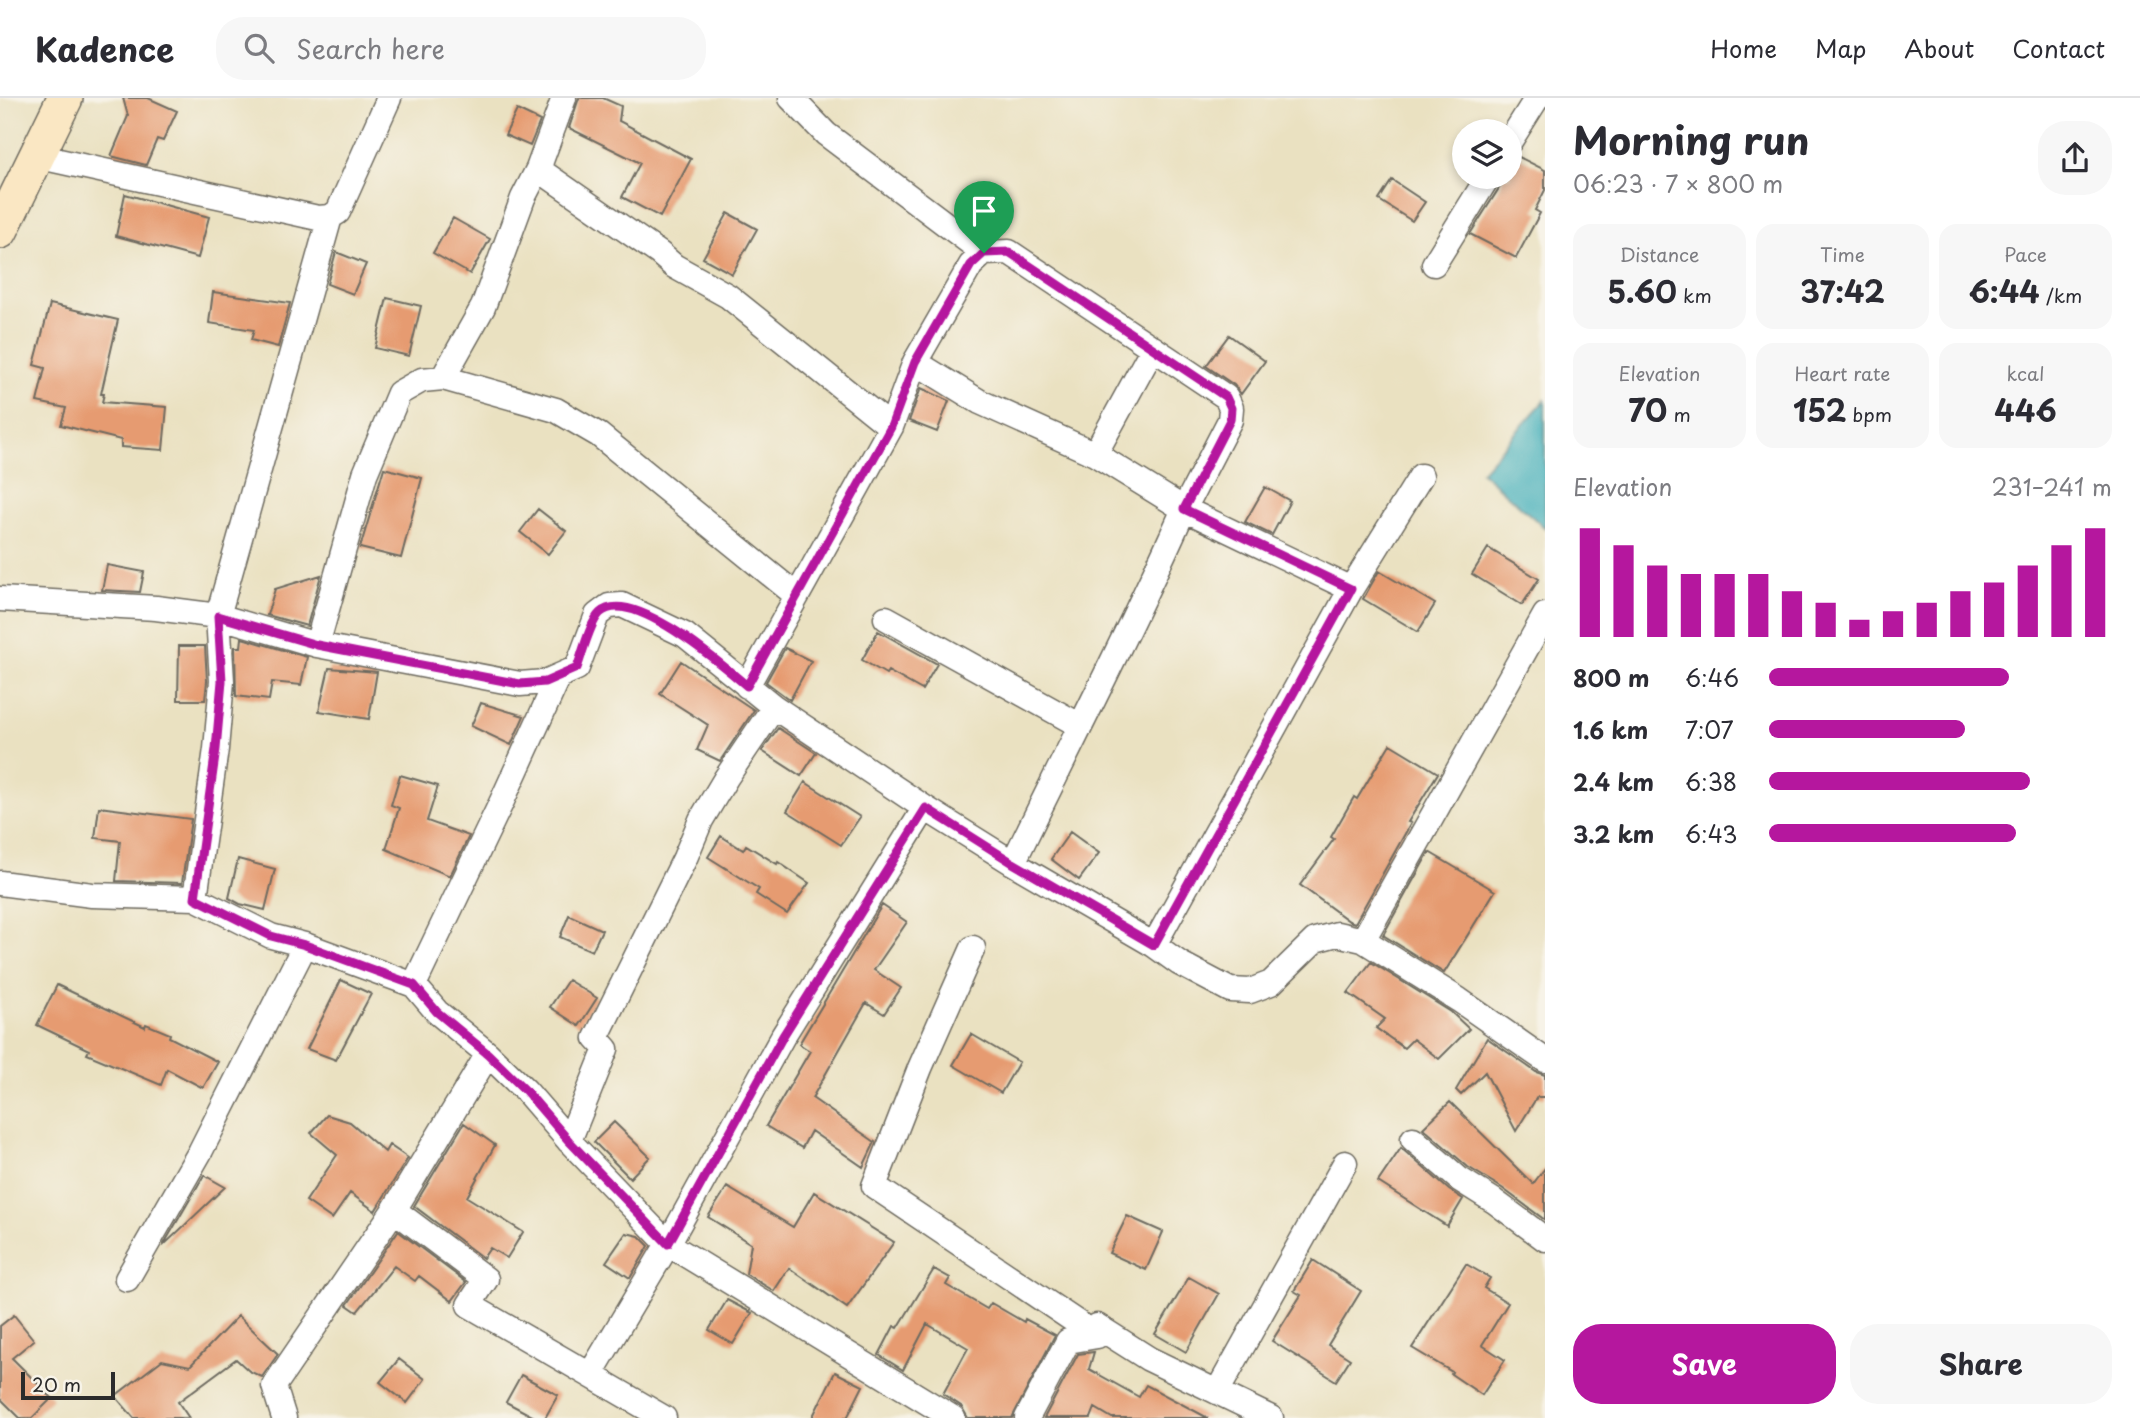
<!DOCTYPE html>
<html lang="en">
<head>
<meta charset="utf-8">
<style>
	:root { --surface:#fff; --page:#f7f7f7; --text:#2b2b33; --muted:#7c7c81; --line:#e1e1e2; --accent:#b5179e }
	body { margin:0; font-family:"Playpen Sans",sans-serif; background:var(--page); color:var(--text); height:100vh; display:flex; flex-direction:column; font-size:26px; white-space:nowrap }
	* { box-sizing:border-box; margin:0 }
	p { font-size:23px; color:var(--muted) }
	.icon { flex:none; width:38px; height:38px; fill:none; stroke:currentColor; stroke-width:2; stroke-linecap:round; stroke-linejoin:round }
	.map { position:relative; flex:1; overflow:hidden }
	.drawer { display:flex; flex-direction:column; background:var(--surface); width:595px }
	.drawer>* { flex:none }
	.controls { position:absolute; left:1452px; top:21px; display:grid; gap:14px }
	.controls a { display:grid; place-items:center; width:70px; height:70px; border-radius:50%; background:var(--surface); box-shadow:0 4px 10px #0003; font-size:35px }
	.scale { position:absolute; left:21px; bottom:18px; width:94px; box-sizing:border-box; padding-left:7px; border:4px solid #2b2b2b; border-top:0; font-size:19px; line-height:24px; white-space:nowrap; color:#2b2b2b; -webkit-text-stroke:5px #f7f3e8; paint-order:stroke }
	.pin { position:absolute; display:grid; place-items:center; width:60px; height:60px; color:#fff; margin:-72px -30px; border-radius:50% 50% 50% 0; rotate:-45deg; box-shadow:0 0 7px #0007 }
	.pin .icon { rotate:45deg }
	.round { display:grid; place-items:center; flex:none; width:74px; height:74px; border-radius:28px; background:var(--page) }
	.overview { display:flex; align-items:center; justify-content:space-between; height:119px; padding:0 28px }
	h1 { font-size:38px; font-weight:700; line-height:52px }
	.stats { display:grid; grid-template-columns:repeat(3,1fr); gap:10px; height:119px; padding:7px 28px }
	.stats div { display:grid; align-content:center; border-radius:18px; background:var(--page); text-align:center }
	.stats b { font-size:30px; font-weight:700 }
	.stats small { font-size:19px; font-weight:400 }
	.stats p { font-size:19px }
	.chart { height:196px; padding:14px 28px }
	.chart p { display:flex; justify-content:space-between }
	.chart svg { width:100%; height:126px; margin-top:7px; stroke:var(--accent); stroke-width:6 }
	.cta { display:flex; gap:14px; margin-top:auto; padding:14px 28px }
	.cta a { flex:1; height:80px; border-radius:28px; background:var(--accent); color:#fff; font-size:28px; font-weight:700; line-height:80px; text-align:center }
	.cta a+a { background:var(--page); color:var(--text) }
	ul { padding:0 28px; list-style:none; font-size:23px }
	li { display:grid; grid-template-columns:112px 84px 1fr; align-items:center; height:52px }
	li i { height:18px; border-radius:9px; background:var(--accent) }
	header { display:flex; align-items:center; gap:42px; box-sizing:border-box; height:98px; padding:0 35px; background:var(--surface); border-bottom:2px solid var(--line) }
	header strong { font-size:33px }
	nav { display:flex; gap:38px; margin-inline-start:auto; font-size:24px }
	.search { width:490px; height:63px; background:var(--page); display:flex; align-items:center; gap:18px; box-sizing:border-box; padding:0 24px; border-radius:28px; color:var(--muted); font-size:26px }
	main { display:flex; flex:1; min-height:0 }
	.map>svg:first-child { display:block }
	.water { fill:#3dadb9; stroke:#346c72; stroke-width:2 }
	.building { fill:#e69b71 }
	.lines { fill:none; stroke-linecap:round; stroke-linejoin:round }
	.street-casing { stroke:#6e6b60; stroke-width:27 }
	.secondary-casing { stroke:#6e6b60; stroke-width:38 }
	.street { stroke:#fff; stroke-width:24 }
	.secondary { stroke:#fae7c3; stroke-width:35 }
	.route-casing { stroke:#fff; stroke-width:14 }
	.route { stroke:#b5179e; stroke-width:9 }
</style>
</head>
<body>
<header>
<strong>Kadence</strong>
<div class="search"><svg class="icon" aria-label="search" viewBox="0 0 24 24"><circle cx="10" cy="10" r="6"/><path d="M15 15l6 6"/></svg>Search here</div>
<nav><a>Home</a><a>Map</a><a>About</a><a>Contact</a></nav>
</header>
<main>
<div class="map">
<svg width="1545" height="1320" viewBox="0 0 1545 1320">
	<rect width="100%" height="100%" fill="#f7f3e8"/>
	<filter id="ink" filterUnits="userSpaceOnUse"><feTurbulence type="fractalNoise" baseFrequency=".0143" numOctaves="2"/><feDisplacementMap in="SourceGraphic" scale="14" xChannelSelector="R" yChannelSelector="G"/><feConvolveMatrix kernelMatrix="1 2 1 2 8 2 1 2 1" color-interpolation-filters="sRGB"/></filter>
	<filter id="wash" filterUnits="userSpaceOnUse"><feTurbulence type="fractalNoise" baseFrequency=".00686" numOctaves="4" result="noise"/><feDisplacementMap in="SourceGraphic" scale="28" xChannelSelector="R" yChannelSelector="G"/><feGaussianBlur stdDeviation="1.57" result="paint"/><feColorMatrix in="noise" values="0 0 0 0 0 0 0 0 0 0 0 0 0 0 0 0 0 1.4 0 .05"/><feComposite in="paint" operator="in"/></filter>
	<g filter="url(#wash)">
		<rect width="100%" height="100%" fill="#eae1c1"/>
		<!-- water -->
		<path class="water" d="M 1545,302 L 1545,430 L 1481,374 Z"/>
		<g id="blocks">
			<!-- building -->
			<path class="building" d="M 123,0 L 148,0 L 177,13 L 163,43 L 157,41 L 146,67 L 111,58 L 128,18 Z
				M 579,0 L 603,0 L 621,8 L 619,23 L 691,61 L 660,119 L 622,99 L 640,65 L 569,30 Z
				M 517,12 L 540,23 L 530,48 L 505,37 Z
				M 1515,57 L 1545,72 L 1545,92 L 1535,112 L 1540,115 L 1516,160 L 1470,136 L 1501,87 L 1503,79 L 1510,79 L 1510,58 Z
				M 1392,82 L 1425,104 L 1412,123 L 1379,102 Z
				M 125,96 L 209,119 L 198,160 L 116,138 Z
				M 728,115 L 757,131 L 732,176 L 703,160 Z
				M 453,120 L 490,141 L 470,176 L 433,155 Z
				M 336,154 L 366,166 L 353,196 L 327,186 Z
				M 213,194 L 290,205 L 278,249 L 251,242 L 254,232 L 209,225 Z
				M 387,200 L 421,208 L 409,258 L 375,250 Z
				M 50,206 L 118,222 L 101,296 L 104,296 L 102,304 L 167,309 L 163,352 L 121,349 L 121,342 L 61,327 L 66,310 L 37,304 L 45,270 L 34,267 Z
				M 1229,237 L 1265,263 L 1241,296 L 1234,287 L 1206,268 Z
				M 921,290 L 949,303 L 937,334 L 909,323 Z
				M 384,370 L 422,380 L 401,460 L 360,450 Z
				M 1265,389 L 1290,403 L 1272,437 L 1245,424 Z
				M 538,411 L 566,433 L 548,456 L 520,434 Z
				M 1488,450 L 1539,481 L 1522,507 L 1472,476 Z
				M 107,467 L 144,474 L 140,494 L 102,492 Z
				M 1379,473 L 1435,506 L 1418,534 L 1363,501 Z
				M 321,477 L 307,528 L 267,517 L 275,491 Z
				M 878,533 L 937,566 L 922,592 L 888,573 L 886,576 L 862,562 Z
				M 242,540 L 307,559 L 301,587 L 272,584 L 269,602 L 236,598 L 235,549 L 241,549 Z
				M 179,548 L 205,548 L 207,583 L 205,602 L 178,602 Z
				M 785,550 L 811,563 L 790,602 L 766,584 Z
				M 681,563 L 754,612 L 720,663 L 697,652 L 708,627 L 660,596 Z
				M 329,570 L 377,574 L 369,621 L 319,613 Z
				M 481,605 L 524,618 L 511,647 L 471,628 Z
				M 778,630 L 816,655 L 801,678 L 762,653 Z
				M 1390,646 L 1438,675 L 1408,724 L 1411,725 L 1355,825 L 1349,823 L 1300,787 L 1334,741 L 1331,739 L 1354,699 L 1357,701 Z
				M 400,677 L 438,688 L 427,723 L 469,738 L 450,778 L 386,751 L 399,710 L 391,707 Z
				M 805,684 L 860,719 L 841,747 L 787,713 Z
				M 99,709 L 191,721 L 182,785 L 116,783 L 120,743 L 95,740 Z
				M 1070,734 L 1099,755 L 1079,782 L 1051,761 Z
				M 721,738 L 743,752 L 746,747 L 777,766 L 778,764 L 809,785 L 787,816 L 756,796 L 759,791 L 708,759 Z
				M 1429,754 L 1495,793 L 1444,875 L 1383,837 Z
				M 238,761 L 275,771 L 265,812 L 240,806 L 229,800 Z
				M 882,807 L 907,824 L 874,872 L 901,890 L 884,916 L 866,905 L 812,1000 L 875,1044 L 863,1069 L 811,1033 L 802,1050 L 766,1028 L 810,953 L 799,946 Z
				M 569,817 L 602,832 L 592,853 L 560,839 Z
				M 1371,864 L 1451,914 L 1469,931 L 1439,961 L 1413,941 L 1404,950 L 1376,930 L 1385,921 L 1348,895 Z
				M 341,882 L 371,896 L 336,962 L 307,951 Z
				M 568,882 L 597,900 L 579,928 L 550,909 Z
				M 57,887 L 145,929 L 146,926 L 170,936 L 169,939 L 218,964 L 203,990 L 167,971 L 161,987 L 87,956 L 89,952 L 37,927 Z
				M 971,936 L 1019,964 L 1001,995 L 953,967 Z
				M 1487,940 L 1536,974 L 1545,977 L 1545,999 L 1537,999 L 1516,1033 L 1485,974 L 1461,997 L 1456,992 Z
				M 1450,1004 L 1533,1086 L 1545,1070 L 1545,1122 L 1502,1090 L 1468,1069 L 1423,1030 Z
				M 327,1017 L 350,1024 L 385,1054 L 389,1047 L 408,1060 L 375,1113 L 350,1095 L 332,1121 L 306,1103 L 337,1057 L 311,1035 Z
				M 614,1024 L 650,1059 L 630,1080 L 594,1044 Z
				M 464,1025 L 495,1047 L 467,1099 L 523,1134 L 507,1160 L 490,1150 L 483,1160 L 414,1108 Z
				M 1401,1050 L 1449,1092 L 1463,1101 L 1447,1128 L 1378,1084 Z
				M 204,1077 L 225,1089 L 164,1147 L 164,1146 Z
				M 727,1089 L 793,1129 L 814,1094 L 894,1144 L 847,1210 L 789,1170 L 774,1193 L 746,1176 L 751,1146 L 708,1119 Z
				M 1127,1118 L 1163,1134 L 1146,1172 L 1109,1155 Z
				M 398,1133 L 466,1184 L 452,1203 L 419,1178 L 415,1183 L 394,1168 L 357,1214 L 347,1207 Z
				M 626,1135 L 639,1138 L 649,1148 L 630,1180 L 606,1164 Z
				M 1313,1162 L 1361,1193 L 1328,1247 L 1350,1261 L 1336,1283 L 1272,1243 L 1301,1197 L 1294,1193 Z
				M 1466,1166 L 1490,1180 L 1484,1190 L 1508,1205 L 1482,1247 L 1505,1262 L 1482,1297 L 1451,1276 L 1452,1274 L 1412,1250 Z
				M 934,1171 L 950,1180 L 946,1187 L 987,1211 L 991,1205 L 1024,1224 L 1025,1221 L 1055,1237 L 1012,1320 L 968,1320 L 961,1308 L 943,1296 L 968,1250 L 927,1226 L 903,1272 L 879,1257 L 894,1228 L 898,1230 Z
				M 1189,1179 L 1219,1196 L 1186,1254 L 1155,1236 Z
				M 727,1202 L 752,1215 L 733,1246 L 709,1232 Z
				M 14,1217 L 34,1242 L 12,1260 L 52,1300 L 32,1320 L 20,1320 L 0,1300 L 0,1228 Z
				M 238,1218 L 278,1256 L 262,1279 L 249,1273 L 236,1261 L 178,1304 L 189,1320 L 134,1320 L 115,1298 L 162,1262 L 190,1268 Z
				M 1094,1254 L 1089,1271 L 1139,1299 L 1146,1287 L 1208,1320 L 1112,1320 L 1095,1310 L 1091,1320 L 1044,1320 L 1078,1256 Z
				M 399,1261 L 425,1281 L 407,1305 L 380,1284 Z
				M 835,1274 L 863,1288 L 847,1320 L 812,1320 Z
				M 521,1277 L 558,1297 L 545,1320 L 536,1320 L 506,1304 Z"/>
		</g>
	</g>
	<g filter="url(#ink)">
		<use href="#blocks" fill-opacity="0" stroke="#6e6b60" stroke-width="2"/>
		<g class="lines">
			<defs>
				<path id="street" d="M 791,0 L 826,36 L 984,155
					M 1510,43 L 1537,0
					M 36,58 L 318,120 L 330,119 L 338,114 L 389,0
					M 538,71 L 659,155 L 674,168 L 728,198 L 891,329
					M 1434,166 L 1488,79
					M 915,264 L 980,304 L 1095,356 L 1184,411 C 1131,531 1070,647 1013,765
					M 443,280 L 556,312 L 599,337 L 796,497
					M 1095,356 L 1153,250
					M 0,501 L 156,510 L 218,518 L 317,547 L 520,586 L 545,584 L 577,570 L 597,517 L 609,508 L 622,507 L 685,537 L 774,609 L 925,710 L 1013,765 L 1154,847 L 1179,865 L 1230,892 L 1250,893 L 1271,885 L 1315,842 L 1337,836 L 1363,842 L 1459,902 L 1545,962
					M 886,520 L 1079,627
					M 317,547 L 365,376 L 399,295 L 422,282 L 443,280 L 483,209 L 523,100 L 538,71 L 564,0
					M 747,588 L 891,329 L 915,264 L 971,167 L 984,155 L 1009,154 L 1226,299 L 1231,310 L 1230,322 L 1184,411 L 1351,491 L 1421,378
					M 0,785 L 92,797 L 195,800 L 271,838 L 305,847 L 414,887 L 437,914 L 488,956 L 526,993 L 569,1043 L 668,1146 L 953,1320
					M 195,800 L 216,651 L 222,583 L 218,518 L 330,119
					M 1363,842 L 1545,517
					M 1154,847 L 1351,491
					M 973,850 L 920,970 L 874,1088 L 1097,1238
					M 414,887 L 502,703 L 559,578
					M 1413,1041 L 1459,1081 L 1494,1103 L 1545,1141
					M 569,1043 L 606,951 L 596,940 L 685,760 L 701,722 L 726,680 L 774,609
					M 394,1112 L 486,1181 L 469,1207 L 590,1277
					M 127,1181 L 200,1054 L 305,847
					M 1217,1294 L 1345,1065
					M 284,1320 L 274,1288 L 394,1112 L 488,956
					M 664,1320 L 590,1277 L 668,1146 L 783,938 L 925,710
					M 1027,1320 L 1068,1243 L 1097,1238 L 1097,1228 L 1149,1261 L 1271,1320"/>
				<path id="secondary" d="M 0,133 L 65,0"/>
			</defs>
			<!-- street casing -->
			<use href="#street" class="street-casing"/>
			<!-- secondary casing -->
			<use href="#secondary" class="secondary-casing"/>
			<!-- street -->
			<use href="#street" class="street"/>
			<!-- secondary -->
			<use href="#secondary" class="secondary"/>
		</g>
	</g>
	<g class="lines" filter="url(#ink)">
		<defs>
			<path id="route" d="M 1009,154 L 1226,299 L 1231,310 L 1230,322 L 1184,411 L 1351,491 L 1154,847 L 1013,765 L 926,710 L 783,938 L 668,1146 L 569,1043 L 526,993 L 488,956 L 437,914 L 414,887 L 305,847 L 271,838 L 195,800 L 216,651 L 222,583 L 218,518 L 317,547 L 520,586 L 545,584 L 577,570 C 582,557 590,524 600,515 C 631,487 722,567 747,588 L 891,329 L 915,264 L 971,167 L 984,155 Z"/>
		</defs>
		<!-- route casing -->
		<use href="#route" class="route-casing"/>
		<!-- route -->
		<use href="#route" class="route"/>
	</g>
</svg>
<div class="controls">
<a><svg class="icon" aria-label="layers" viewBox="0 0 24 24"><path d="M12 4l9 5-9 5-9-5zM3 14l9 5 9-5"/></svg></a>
</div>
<div class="scale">20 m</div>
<div class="pin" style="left:984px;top:155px;background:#1e9e55"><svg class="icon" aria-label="arrive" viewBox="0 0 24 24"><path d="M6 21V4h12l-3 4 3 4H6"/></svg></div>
</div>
<section class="drawer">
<div class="overview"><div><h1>Morning run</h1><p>06:23 · 7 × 800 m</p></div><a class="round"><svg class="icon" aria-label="share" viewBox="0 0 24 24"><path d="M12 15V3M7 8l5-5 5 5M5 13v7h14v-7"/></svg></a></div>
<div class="stats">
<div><p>Distance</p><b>5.60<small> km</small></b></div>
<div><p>Time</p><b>37:42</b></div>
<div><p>Pace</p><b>6:44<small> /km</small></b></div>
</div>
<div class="stats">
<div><p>Elevation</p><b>70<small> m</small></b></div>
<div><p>Heart rate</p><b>152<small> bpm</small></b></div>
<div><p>kcal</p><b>446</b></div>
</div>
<div class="chart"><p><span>Elevation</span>231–241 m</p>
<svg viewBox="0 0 160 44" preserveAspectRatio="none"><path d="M5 44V6M15 44V12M25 44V19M35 44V22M45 44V22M55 44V22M65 44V28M75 44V32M85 44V38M95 44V35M105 44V32M115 44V28M125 44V25M135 44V19M145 44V12M155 44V6"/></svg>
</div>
<ul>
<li><b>800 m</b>6:46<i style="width:70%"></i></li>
<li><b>1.6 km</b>7:07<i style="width:57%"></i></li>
<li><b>2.4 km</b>6:38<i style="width:76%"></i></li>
<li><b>3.2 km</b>6:43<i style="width:72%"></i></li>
</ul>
<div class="cta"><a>Save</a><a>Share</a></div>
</section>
</main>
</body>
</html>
